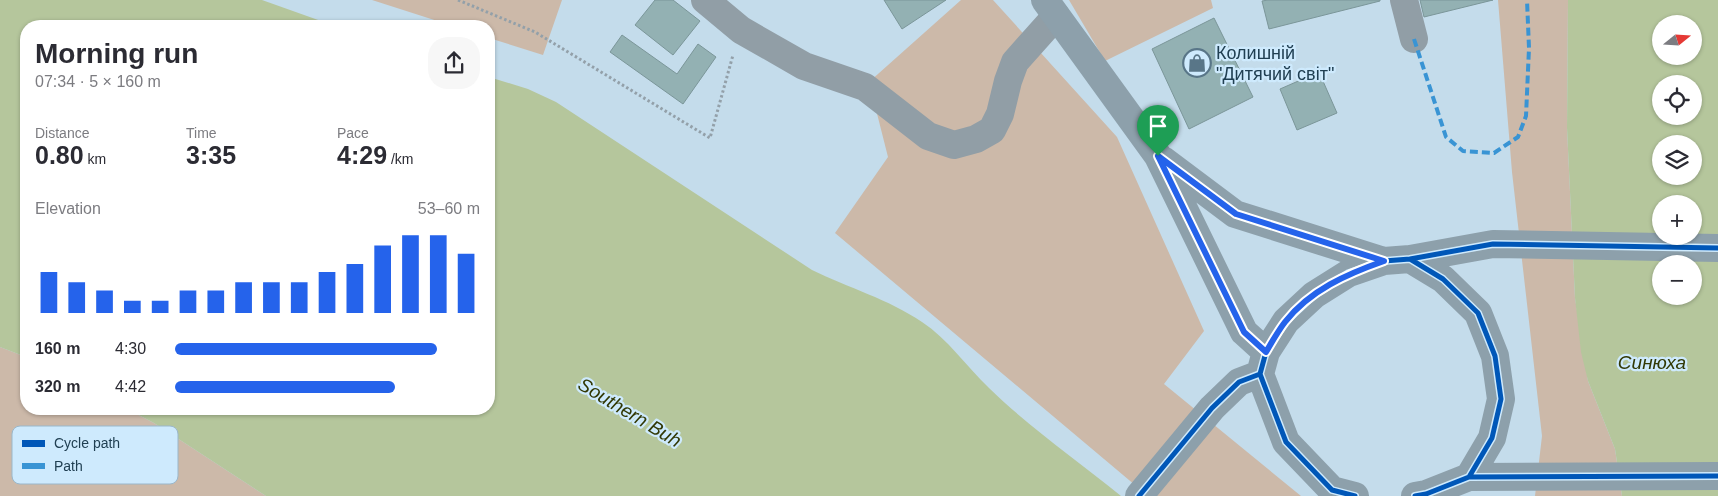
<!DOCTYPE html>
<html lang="en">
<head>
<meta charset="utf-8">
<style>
	:root { --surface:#fff; --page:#f7f7f7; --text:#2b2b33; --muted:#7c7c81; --accent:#2563eb }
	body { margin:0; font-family:Arial,sans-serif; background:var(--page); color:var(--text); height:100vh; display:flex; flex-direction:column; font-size:19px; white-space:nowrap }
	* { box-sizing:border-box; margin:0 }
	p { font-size:16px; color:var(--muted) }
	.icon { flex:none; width:28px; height:28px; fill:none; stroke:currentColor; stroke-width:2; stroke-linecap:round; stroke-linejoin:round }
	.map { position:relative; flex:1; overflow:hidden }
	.details { position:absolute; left:20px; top:20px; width:475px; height:395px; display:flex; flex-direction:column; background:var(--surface); border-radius:20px; box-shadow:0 1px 4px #0004 }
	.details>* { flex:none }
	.needle { width:32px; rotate:72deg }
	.buttons { position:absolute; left:1652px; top:15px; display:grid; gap:10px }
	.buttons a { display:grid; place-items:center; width:50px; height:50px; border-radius:50%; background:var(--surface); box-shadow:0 1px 4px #0004; font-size:25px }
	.pin { position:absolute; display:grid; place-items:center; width:42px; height:42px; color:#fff; margin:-51px -21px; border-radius:50% 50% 50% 0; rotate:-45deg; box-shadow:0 0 5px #0007 }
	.pin .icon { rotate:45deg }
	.round { display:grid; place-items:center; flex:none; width:52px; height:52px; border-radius:20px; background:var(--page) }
	.head { display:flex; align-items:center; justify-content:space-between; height:85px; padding:0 15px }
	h1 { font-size:28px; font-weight:700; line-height:38px }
	.figures { display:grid; grid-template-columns:repeat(3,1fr); gap:8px; height:85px; padding:5px 15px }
	.figures div { display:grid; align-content:center }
	.figures b { font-size:25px; font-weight:700 }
	.figures small { font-size:14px; font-weight:400 }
	.figures p { font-size:14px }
	.chart { height:140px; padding:10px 15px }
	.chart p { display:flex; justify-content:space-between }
	.chart svg { width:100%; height:90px; margin-top:5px; stroke:var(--accent); stroke-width:6 }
	ul { padding:0 15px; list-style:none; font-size:16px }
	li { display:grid; grid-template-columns:80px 60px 1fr; align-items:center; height:38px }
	li i { height:12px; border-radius:6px; background:var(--accent) }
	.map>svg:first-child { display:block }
	.green { fill:#ccb9a9 }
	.water { fill:#b5c69c; fill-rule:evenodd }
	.building { fill:#93b1b3; stroke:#7b9699 }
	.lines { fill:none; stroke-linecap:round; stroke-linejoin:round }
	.path { stroke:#93a0a9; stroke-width:3; stroke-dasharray:2.5 2.5; stroke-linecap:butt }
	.minor { stroke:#919ea6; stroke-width:28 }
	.primary { stroke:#8da0ab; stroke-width:28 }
	.quiet { stroke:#3994d4; stroke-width:4; stroke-dasharray:8 4; stroke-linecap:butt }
	.cycleway-casing { stroke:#ceeafd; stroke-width:8 }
	.cycleway { stroke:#0057b8; stroke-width:5 }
	.route-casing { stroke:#fff; stroke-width:10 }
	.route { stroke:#2563eb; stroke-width:6 }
	.labels { text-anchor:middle; stroke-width:4.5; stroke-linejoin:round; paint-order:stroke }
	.poi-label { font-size:18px; fill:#203f52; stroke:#ceeafd; text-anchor:start }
	.water-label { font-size:19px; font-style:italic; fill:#323905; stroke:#ceeafd }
	.key { fill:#ceeafd; stroke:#9ab7ca; stroke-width:1 }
	.key-label { font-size:14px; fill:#203f52 }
</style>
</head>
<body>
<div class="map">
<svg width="1718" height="496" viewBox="0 0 1718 496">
	<rect width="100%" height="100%" fill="#c4dceb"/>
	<!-- green -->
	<path class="green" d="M 372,0 L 562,0 L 543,55 L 489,38 L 489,26 L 453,26 Z
		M 961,0 L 993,0 L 1117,137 L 1204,331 L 1164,384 L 1301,496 L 1148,496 L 835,233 L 888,157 L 869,82 Z
		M 1069,0 L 1211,0 L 1213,8 L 1105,61 Z
		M 1498,0 L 1568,0 L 1567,128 L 1575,298 L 1588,381 L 1615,449 L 1622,496 L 1535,496 L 1542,436 L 1512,172 Z
		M 0,347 L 26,357 L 26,409 L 127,409 L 154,423 L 266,496 L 0,496 Z"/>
	<!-- water -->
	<path class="water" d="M 0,0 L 262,0 L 335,26 L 26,26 L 26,357 L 0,347 Z
		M 1568,0 L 1718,0 L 1718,496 L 1622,496 L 1615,449 L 1588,381 L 1581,352 L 1575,298 L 1567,128 ZM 1661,24 L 1694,24 L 1694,56 L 1661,56 ZM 1661,84 L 1694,84 L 1694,116 L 1661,116 ZM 1661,144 L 1694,144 L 1694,176 L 1661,176 ZM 1661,204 L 1694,204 L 1694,236 L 1661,236 ZM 1661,264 L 1694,264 L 1694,296 L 1661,296 Z
		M 489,77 L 528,89 L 556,102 L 812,270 C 849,288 888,299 922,322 C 948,339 966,366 989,388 C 1030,428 1077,460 1121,496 L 266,496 L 154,423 L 127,409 L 489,409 Z"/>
	<!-- building -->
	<path class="building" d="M 655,0 L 673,0 L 700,21 L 673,55 L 635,25 Z
		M 884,0 L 946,0 L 902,29 Z
		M 1268,0 L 1380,0 L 1380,1 L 1269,29 L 1262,1 Z
		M 1420,0 L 1493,0 L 1424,17 Z
		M 1214,18 L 1253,97 L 1189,129 L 1152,49 Z
		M 622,35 L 677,74 L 698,44 L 716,57 L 683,104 L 610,52 Z
		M 1319,72 L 1337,113 L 1297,130 L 1280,89 Z"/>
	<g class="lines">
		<!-- path -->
		<path class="path" d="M 458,0 L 535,32 L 710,138 L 733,55"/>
		<!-- minor -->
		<path class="minor" d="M 705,0 L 741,30 L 804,66 L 865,87 L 928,136 L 954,145 L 976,139 L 992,130 L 1000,114 L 1008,81 L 1015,62 L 1056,16
			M 1404,0 L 1414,39"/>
		<!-- primary -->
		<path class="primary" d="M 1045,0 L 1158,156 L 1244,332 L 1266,352
			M 1163,160 L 1235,214 L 1384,261
			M 1410,259 L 1493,244 L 1718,248
			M 1469,477 L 1718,476
			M 1139,496 L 1212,408 L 1239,382 L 1260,374
			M 1355,496 L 1332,490 L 1286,442 L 1260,374 L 1266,352 L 1286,321 L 1314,295 L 1349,273 L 1384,261 L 1410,259 L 1443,279 L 1478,313 L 1495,356 L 1501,399 L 1492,438 L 1469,477 L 1426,494 L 1415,496"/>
		<!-- quiet -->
		<path class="quiet" d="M 1414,39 L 1446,137 L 1463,151 L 1494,153 L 1518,137 L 1526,116 L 1529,48 L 1527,0"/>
		<defs>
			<path id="cycleway" d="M 1158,156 L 1235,214 L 1384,261
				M 1159,159 L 1244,332 L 1266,352
				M 1410,259 L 1493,244 L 1718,248
				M 1469,477 L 1718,476
				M 1139,496 L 1212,408 L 1239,382 L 1260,374
				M 1355,496 L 1332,490 L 1286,442 L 1260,374 L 1266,352 L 1286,321 L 1314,295 L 1349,273 L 1384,261 L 1410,259 L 1443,279 L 1478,313 L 1495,356 L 1501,399 L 1492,438 L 1469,477 L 1426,494 L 1415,496"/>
		</defs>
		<!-- cycleway casing -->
		<use href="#cycleway" class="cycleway-casing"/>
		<!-- cycleway -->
		<use href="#cycleway" class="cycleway"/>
	</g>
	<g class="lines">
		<defs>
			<path id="route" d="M 1158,156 L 1236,214 L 1384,261 C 1347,274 1310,290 1285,322 C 1278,331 1272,342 1266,352 L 1244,332 Z"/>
		</defs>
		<!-- route casing -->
		<use href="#route" class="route-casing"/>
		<!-- route -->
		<use href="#route" class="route"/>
	</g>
	<!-- icons -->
	<defs>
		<symbol id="shop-ring" viewBox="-11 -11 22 22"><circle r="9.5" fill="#ceeafd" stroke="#597688" stroke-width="1.5"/><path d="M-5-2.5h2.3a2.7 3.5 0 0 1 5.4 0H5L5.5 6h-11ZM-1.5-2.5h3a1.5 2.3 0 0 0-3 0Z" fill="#597688"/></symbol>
	</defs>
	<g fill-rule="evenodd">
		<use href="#shop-ring" x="1181" y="47" width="32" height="32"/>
	</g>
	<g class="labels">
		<!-- poi labels -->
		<g class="poi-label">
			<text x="1216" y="59">Колишній<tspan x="1216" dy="21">"Дитячий світ"</tspan></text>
		</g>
		<!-- water labels -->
		<g class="water-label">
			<text x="1652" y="369">Синюха</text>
			<text transform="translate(630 412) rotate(31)" y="7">Southern Buh</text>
		</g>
	</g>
	<!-- legend -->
	<rect x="12" y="426" width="166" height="58" rx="8" class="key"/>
	<rect x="22" y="440" width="23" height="7" fill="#0057b8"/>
	<rect x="22" y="463" width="23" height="6" fill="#3994d4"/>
	<g class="key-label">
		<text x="54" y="448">Cycle path</text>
		<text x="54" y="471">Path</text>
	</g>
</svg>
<div class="buttons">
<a><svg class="needle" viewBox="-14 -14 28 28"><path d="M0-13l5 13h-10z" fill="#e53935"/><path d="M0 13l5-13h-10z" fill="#7c7c81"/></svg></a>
<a><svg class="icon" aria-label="locate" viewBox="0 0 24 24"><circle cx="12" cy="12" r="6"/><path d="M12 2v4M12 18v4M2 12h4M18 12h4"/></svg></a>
<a><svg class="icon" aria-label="layers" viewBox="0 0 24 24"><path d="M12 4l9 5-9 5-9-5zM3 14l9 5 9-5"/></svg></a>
<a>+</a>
<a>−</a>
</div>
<div class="pin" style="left:1158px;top:156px;background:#1e9e55"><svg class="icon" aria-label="arrive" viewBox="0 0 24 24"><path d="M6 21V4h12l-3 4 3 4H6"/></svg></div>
<section class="details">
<div class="head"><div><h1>Morning run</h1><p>07:34 · 5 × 160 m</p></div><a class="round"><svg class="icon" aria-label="share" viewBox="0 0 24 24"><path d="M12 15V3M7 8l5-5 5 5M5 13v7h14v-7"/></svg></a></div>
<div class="figures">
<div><p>Distance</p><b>0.80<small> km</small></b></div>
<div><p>Time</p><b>3:35</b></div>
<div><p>Pace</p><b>4:29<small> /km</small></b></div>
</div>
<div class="chart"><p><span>Elevation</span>53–60 m</p>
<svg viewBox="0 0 160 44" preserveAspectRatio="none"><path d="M5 44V24M15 44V29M25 44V33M35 44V38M45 44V38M55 44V33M65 44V33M75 44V29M85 44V29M95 44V29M105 44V24M115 44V20M125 44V11M135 44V6M145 44V6M155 44V15"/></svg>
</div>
<ul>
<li><b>160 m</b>4:30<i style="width:86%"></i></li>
<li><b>320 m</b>4:42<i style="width:72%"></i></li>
</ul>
</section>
</div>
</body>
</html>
